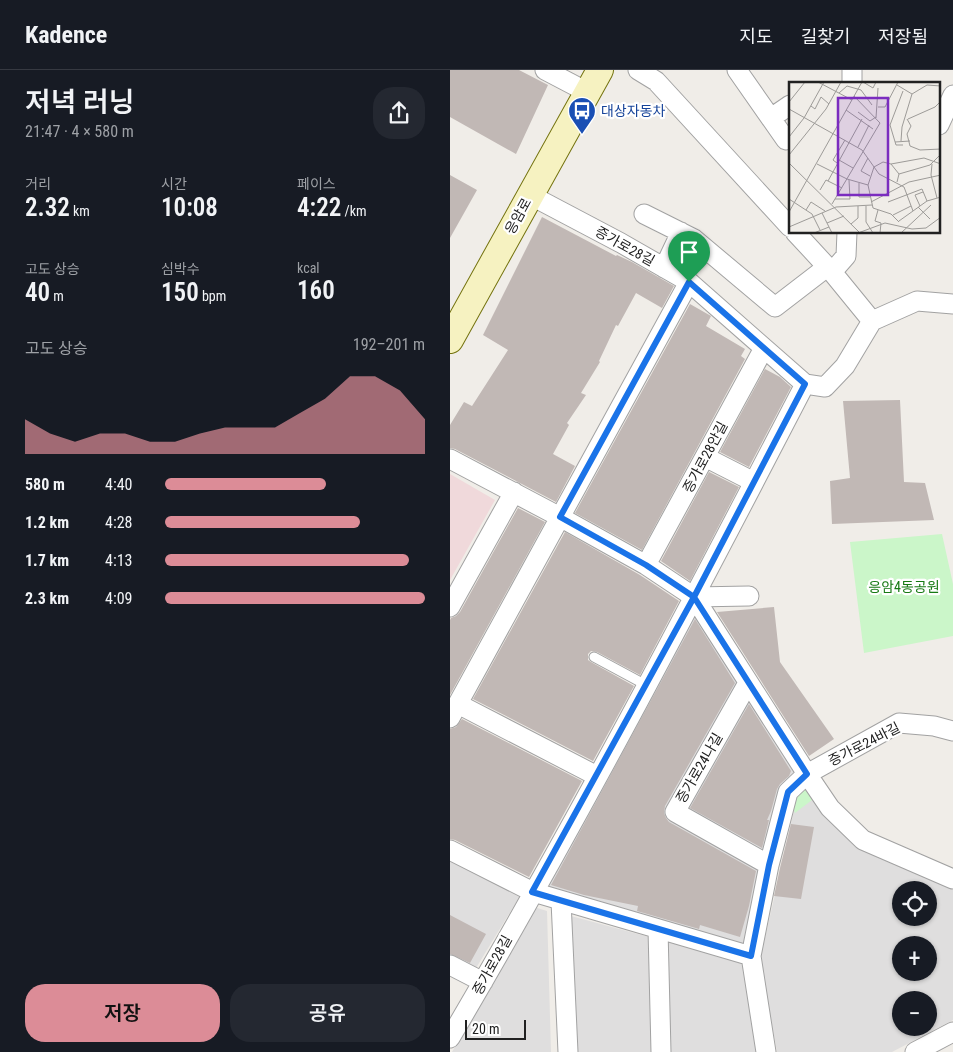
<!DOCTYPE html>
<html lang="ko">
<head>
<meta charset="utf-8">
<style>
	:root { --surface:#171b24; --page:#242831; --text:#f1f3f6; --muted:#9ea1a6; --line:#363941; --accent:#dc8c97 }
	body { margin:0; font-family:"Roboto Condensed","Noto Sans KR",sans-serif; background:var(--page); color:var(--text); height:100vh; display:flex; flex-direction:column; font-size:19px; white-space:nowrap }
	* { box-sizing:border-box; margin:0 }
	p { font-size:16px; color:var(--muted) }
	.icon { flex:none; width:28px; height:28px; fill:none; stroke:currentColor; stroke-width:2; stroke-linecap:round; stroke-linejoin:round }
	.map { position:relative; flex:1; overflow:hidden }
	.details { display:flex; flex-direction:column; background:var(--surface); width:450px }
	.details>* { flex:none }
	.controls { position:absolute; left:442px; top:811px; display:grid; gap:10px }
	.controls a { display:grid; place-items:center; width:45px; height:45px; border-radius:50%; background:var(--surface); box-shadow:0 1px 4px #0004; font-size:25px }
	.scale { position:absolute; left:15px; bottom:12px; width:61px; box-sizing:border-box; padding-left:5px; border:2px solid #212121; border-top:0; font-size:14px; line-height:18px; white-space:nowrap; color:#212121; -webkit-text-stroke:4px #fff; paint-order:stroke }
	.pin { position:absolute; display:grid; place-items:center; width:42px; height:42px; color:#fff; margin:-51px -21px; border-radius:50% 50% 50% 0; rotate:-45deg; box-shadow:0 0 5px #0007 }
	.pin .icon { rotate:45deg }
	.round { display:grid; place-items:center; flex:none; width:52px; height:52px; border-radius:20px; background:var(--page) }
	.head { display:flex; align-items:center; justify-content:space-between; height:85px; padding:0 25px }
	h1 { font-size:28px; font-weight:600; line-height:38px }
	.stats { display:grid; grid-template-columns:repeat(3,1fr); gap:8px; height:85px; padding:5px 25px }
	.stats div { display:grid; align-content:center }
	.stats b { font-size:25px; font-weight:600 }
	.stats small { font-size:14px; font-weight:400 }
	.stats p { font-size:14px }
	.chart { height:140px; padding:10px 25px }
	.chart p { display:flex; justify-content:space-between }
	.chart svg { width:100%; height:90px; margin-top:5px; fill:var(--accent); opacity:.7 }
	.button { display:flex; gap:10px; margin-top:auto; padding:10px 25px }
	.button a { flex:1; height:58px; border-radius:20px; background:var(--accent); color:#111; font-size:20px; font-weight:600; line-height:58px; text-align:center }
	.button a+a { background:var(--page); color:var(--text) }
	ul { padding:0 25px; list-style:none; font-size:16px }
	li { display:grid; grid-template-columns:80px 60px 1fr; align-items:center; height:38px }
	li i { height:12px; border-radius:6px; background:var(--accent) }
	header { display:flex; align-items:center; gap:30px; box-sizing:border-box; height:70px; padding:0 25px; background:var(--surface); border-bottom:1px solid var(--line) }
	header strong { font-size:24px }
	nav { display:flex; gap:28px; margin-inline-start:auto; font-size:18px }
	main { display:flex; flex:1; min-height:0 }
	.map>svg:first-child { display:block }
	.residential { fill:#dfdede; fill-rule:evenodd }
	.commercial { fill:#f0d9db }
	.park { fill:#cbf6c9 }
	.building { fill:#c1b8b5 }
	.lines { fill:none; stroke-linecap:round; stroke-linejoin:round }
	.service-casing { stroke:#a2a2a2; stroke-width:11 }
	.minor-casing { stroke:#a2a2a2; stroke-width:21 }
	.secondary-casing { stroke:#73720d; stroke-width:28 }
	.service { stroke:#fff; stroke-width:9 }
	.minor { stroke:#fff; stroke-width:19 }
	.secondary { stroke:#f6f2c1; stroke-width:26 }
	.route-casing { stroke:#fff; stroke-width:10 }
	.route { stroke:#1a73e8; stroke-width:6 }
	.labels { text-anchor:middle; stroke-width:4.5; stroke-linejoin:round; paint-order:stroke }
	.transit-label { font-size:14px; fill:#164399; stroke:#fff; text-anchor:start }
	.street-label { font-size:14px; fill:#212121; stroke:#fff }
	.park-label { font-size:14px; fill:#177a14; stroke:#fff }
	.inset-road { fill:none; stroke:#9d9b98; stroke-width:1 }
	.view { fill:#7b2cbf; fill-opacity:0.15; stroke:#7b2cbf; stroke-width:2.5 }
	.inset-edge { fill:none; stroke:#212121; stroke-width:2.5 }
</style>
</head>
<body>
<header>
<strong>Kadence</strong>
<nav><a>지도</a><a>길찾기</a><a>저장됨</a></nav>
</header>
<main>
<section class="details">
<div class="head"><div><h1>저녁 러닝</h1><p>21:47 · 4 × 580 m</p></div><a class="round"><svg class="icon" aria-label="share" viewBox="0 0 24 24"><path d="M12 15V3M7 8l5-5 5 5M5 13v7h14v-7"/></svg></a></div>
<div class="stats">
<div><p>거리</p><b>2.32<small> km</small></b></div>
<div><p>시간</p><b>10:08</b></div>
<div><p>페이스</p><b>4:22<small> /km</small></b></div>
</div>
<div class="stats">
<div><p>고도 상승</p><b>40<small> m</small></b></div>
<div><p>심박수</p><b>150<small> bpm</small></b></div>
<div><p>kcal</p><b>160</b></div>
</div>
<div class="chart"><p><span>고도 상승</span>192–201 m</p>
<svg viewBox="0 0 160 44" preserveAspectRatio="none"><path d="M0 44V27L10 34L20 38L30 34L40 34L50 38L60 38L70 34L80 31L90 31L100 31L110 24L120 17L130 6L140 6L150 13L160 27V44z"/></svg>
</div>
<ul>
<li><b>580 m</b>4:40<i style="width:62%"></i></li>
<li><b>1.2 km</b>4:28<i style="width:75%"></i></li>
<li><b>1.7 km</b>4:13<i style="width:94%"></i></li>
<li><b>2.3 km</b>4:09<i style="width:100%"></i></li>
</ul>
<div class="button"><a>저장</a><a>공유</a></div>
</section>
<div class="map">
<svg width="503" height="982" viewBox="0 0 503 982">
	<rect width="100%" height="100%" fill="#f0ede8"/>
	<!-- residential -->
	<path class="residential" d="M 245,545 L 351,709 L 400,771 L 503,820 L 503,950 L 442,982 L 327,982 L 310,890 L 351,710 L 294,877 L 93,817 ZM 451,820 L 479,820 L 479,848 L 451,848 ZM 451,875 L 479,875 L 479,902 L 451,902 ZM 451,930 L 479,930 L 479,958 L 451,958 Z
		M 0,790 L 70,826 L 26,898 L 0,885 Z
		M 84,837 L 97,841 L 101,982 L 2,982 Z
		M 121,846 L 292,892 L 309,982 L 125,982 Z"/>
	<!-- commercial -->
	<path class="commercial" d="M 0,404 L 45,430 L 0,510 Z"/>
	<!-- park -->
	<path class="park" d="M 492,464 L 503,514 L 503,566 L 414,583 L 400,472 Z
		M 351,709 L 362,730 L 345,743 L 338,722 Z"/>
	<!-- building -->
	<path class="building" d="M 0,0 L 69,0 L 98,15 L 66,84 L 0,47 Z
		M 0,105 L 27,120 L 0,168 Z
		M 92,147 L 166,186 L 167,185 L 182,192 L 224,216 L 212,238 L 186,223 L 168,256 L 166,255 L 149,291 L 150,292 L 131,323 L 136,325 L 117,353 L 119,355 L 103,384 L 125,396 L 106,432 L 5,379 L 0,378 L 0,355 L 14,332 L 22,336 L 58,280 L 33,265 Z
		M 240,234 L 261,246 L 256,256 L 295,279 L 291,286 L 295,289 L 192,480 L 125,443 Z
		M 315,299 L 330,307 L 341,317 L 299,397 L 270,382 Z
		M 450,330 L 454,412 L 475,413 L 484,450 L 382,454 L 380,411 L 400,408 L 393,331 Z
		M 259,402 L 289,417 L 240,511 L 211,491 Z
		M 68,438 L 95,452 L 0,625 L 0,550 L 1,548 L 6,546 L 10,542 Z
		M 115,462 L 190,505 L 229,531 L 190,605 L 147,582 L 141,581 L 138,584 L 138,590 L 141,592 L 184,616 L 143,691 L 23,629 Z
		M 324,537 L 330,592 L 384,669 L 359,686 L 267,542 Z
		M 245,549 L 285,613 L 215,736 L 214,743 L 216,748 L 219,752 L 306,801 L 299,836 L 290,867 L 250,855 L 249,859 L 187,841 L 188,836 L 134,825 L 101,815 Z
		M 299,634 L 341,701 L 339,706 L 330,714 L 327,719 L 321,741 L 317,750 L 319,750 L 312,778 L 240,738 Z
		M 12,649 L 132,711 L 79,807 L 5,770 L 0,769 L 0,659 L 6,657 Z
		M 341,754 L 364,757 L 351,829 L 324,826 L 330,798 Z
		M 0,845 L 36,864 L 20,893 L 0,884 Z"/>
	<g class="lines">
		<defs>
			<path id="service" d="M 144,587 L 196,615"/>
			<path id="minor" d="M 95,0 L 137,22
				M 188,0 L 206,11 L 340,157
				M 287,0 L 336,70
				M 402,14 L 402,0
				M 321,48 L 340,35
				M 489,55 L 503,25
				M 80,125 L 171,173 L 239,212 L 355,314
				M 194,144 L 244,169 L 325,237 L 377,197
				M 345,162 L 382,202 L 422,251
				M 214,198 L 231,162
				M 382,202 L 396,186 L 397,162
				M 422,251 L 467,231 L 503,234
				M 355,314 L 375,317 L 395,296 L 422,251
				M 255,387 L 304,412
				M 0,389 L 110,447 L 196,495 L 244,527 L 357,704 L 380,738 L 413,770 L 503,809
				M 196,495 L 314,278
				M 244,527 L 299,526
				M 0,537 L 64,422
				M 298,613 L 225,742 L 319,795
				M 8,634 L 147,706
				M 0,648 L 239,212
				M 0,780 L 83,822 L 301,886
				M 111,831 L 118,982
				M 208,859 L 211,982
				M 0,895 L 33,912
				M 0,968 C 126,754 241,534 355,314
				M 316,982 L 301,886 L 319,795 L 338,722 L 357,704 L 449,653 L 484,656 L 503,661
				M 465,982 L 503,962"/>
			<path id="secondary" d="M 0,270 L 150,0"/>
		</defs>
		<!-- service casing -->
		<use href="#service" class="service-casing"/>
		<!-- minor casing -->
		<use href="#minor" class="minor-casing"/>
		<!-- secondary casing -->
		<use href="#secondary" class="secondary-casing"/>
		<!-- service -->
		<use href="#service" class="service"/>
		<!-- minor -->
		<use href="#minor" class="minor"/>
		<!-- secondary -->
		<use href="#secondary" class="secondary"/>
	</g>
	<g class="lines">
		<defs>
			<path id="route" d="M 239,212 L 355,314 L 244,527 L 82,822 L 301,886 L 319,795 L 338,722 L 357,704 L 244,527 L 196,495 L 110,447 L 239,212"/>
		</defs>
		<!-- route casing -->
		<use href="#route" class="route-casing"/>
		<!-- route -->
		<use href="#route" class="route"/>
	</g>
	<!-- icons -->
	<defs>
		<symbol id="bus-pin" viewBox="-11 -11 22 30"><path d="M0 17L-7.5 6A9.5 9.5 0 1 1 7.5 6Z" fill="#1a4fb4" stroke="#fff"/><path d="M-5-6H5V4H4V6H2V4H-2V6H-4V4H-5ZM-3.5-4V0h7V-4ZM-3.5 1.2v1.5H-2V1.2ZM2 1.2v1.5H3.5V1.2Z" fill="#fff"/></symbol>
	</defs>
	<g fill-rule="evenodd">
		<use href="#bus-pin" x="116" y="25" width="32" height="43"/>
	</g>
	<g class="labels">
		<!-- transit labels -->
		<g class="transit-label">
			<text x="151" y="46">대상자동차</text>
		</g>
		<!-- street labels -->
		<g class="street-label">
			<text transform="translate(68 146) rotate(-61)" y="5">응암로</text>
			<text transform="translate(175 176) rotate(29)" y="5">증가로28길</text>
			<text transform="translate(255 387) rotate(-62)" y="5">증가로28안길</text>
			<text transform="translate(414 674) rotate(-27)" y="5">증가로24바길</text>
			<text transform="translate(249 698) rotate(-60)" y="5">증가로24나길</text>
			<text transform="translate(42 895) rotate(-61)" y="5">증가로28길</text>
		</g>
		<!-- park labels -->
		<g class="park-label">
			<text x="454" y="522">응암4동공원</text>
		</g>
	</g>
	<!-- overview -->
	<g transform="translate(339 12)">
		<rect width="151" height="151" fill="#f0ede8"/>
		<path class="inset-road" d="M 29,0 L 63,18M 74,0 L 84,6 L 87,0M 108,3 L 123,12M 50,11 L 58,4 L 72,8 L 83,23M 123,12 L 138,3 L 152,4M 65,14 L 91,41M 0,20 L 16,0M 22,24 L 26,27 L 32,15 L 40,22M 89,25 L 96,25 L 109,0M 0,27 L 73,68 L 90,92 L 115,105 L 124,129M 57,28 L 84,47M 69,30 L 81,39 L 87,35M 87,36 L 89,6M 118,37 L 122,44 L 118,52 L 121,64 L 131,68 L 152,67M 119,37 L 146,25 L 152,19M 0,55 L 15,36 L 35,0M 112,59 L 113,45 L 123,12M 106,60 L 121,59M 114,63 L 107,63 L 101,43 L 114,9M 69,65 L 80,43M 0,73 L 37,27 L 52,0M 79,76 L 72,89 L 81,94M 50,78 L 64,86M 0,81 L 71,151M 48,81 L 44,78 L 56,58M 28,82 L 58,97 L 79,103M 102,82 L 135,76 L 152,82M 143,82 L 142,93 L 148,116M 85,85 L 79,103 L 84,126 L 102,132 L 110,140M 85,85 L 94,80 L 102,82 L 110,92 L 108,100M 110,92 L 141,83 L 152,72M 39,99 L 53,106M 70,101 L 70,115 L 81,115M 31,108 L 37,98 L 39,99 L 73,37M 0,117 L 23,132 L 31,148M 46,117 L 61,117 L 60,98M 82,120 L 120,100 L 152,93M 99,120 L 133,107 L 138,119M 43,122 L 91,41M 77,124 L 77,140 L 84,151M 131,124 L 126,113 L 134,110M 129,125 L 141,137M 17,128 L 22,120 L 36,129M 89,128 L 86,139 L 92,141 L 91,151M 0,130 L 73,0M 33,131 L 43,151M 104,133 L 122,124M 110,139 L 138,119 L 152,115M 38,141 L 55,134M 62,142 L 69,136 L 69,124M 0,145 L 47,125 L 83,123M 25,151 L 40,145M 69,151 L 96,141 L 123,147 L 137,146 L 152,135M 112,151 L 142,123"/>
		<path class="view" d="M 49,16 L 99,16 L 99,113 L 49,113 Z"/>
		<rect width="151" height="151" class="inset-edge"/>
	</g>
</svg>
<div class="controls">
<a><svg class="icon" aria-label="locate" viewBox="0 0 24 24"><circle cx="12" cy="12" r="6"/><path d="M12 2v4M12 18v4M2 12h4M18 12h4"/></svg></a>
<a>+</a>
<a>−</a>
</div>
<div class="scale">20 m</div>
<div class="pin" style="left:239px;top:212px;background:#1e9e55"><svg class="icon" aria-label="arrive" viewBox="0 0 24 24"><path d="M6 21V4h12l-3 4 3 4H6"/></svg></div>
</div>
</main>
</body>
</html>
